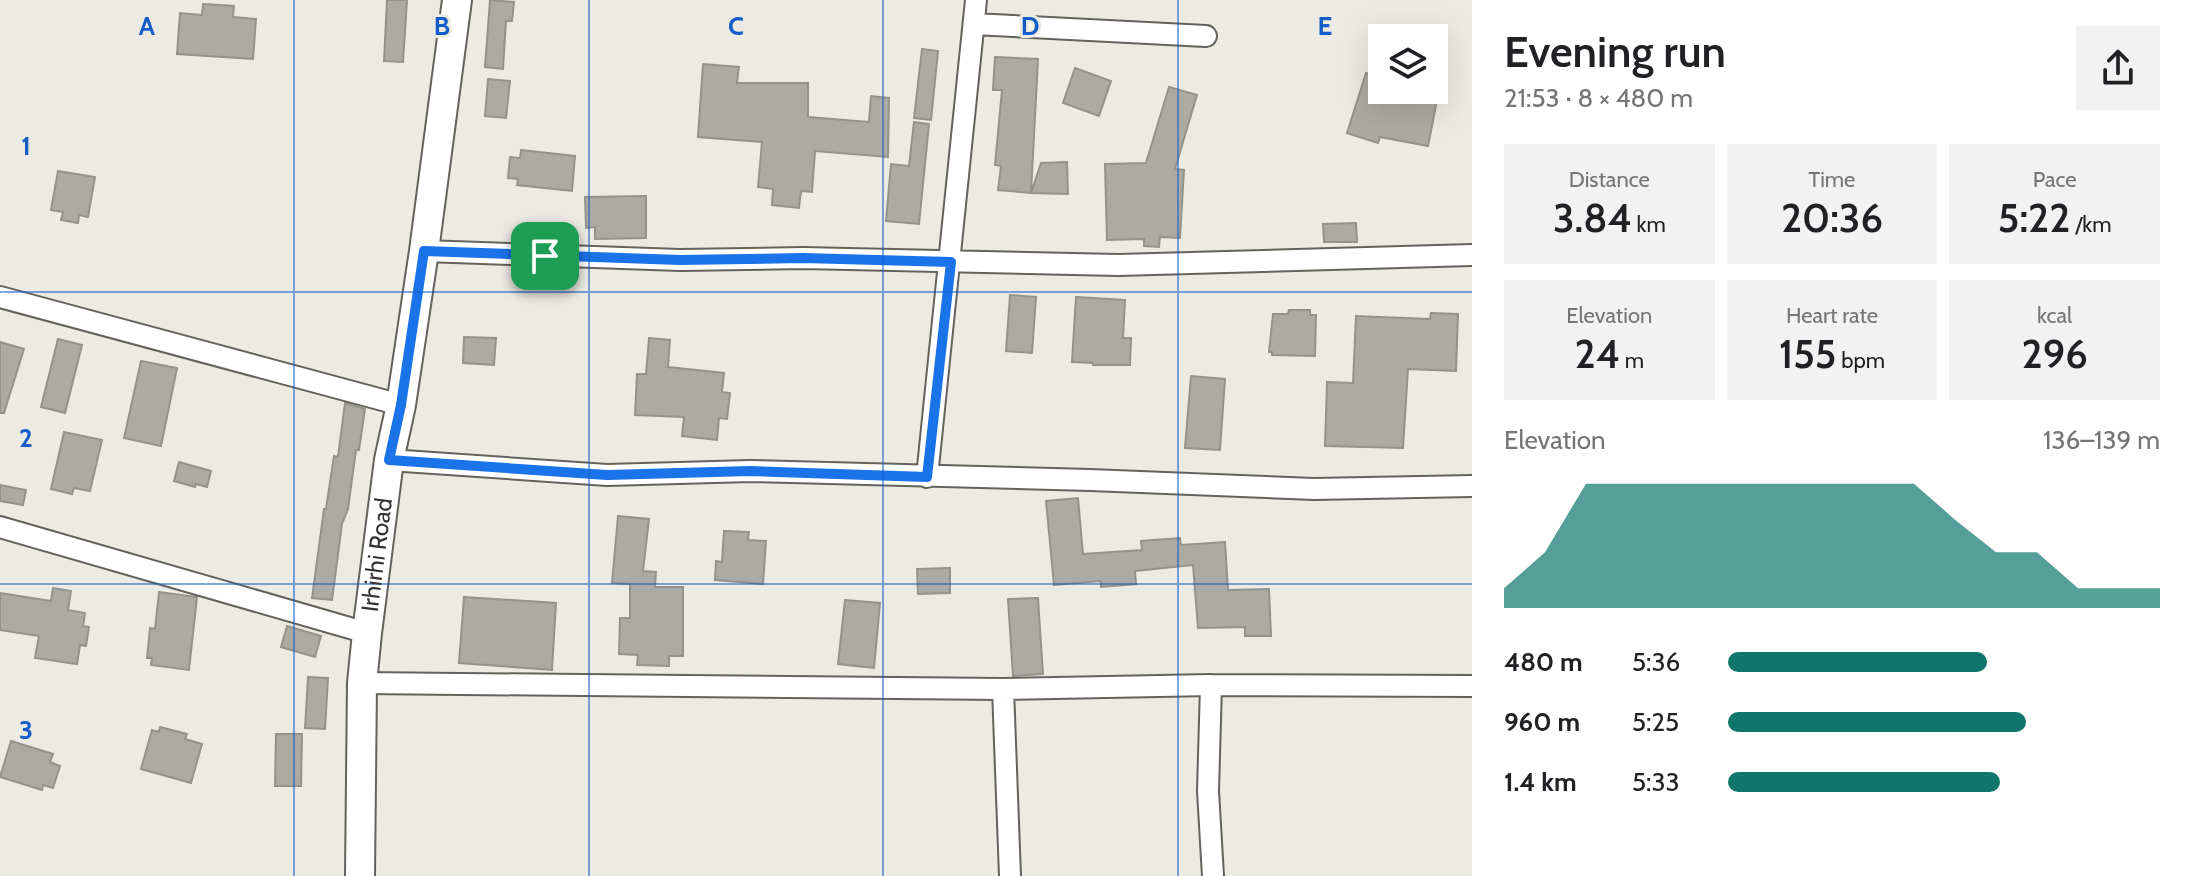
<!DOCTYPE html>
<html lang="en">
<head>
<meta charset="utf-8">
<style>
	:root { --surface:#fff; --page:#f2f2f2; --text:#202124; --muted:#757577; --accent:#0f766e }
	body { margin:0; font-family:Cabin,sans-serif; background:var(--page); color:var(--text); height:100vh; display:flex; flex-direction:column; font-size:30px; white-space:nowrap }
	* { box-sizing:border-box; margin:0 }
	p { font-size:26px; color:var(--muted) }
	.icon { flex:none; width:44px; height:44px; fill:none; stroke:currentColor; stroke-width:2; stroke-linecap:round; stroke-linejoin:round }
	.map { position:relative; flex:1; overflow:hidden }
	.details { display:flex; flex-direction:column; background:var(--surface); width:720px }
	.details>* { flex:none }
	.tools { position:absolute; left:1368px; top:24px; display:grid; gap:16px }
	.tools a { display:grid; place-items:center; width:80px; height:80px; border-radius:0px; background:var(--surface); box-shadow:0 8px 32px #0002; font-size:40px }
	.pin { position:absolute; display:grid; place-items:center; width:68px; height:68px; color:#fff; margin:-34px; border-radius:16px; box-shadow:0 4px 12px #0006 }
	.round { display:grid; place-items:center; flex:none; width:84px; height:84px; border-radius:0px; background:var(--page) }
	.head { display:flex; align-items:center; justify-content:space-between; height:136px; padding:0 32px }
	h1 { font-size:44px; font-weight:600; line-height:60px }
	.metrics { display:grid; grid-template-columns:repeat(3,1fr); gap:12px; height:136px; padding:8px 32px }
	.metrics div { display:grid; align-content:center; border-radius:0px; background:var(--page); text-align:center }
	.metrics b { font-size:40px; font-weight:600 }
	.metrics small { font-size:22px; font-weight:400 }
	.metrics p { font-size:22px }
	.chart { height:224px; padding:16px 32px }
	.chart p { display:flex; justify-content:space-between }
	.chart svg { width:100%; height:144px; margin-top:8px; fill:var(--accent); opacity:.7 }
	ul { padding:0 32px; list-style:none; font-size:26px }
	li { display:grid; grid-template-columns:128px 96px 1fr; align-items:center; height:60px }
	li i { height:20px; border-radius:10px; background:var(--accent) }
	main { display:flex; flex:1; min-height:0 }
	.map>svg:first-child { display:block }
	.building { fill:#acaaa4; stroke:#94928b; stroke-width:2 }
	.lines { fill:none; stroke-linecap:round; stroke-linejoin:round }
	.street-casing { stroke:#64625c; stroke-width:24 }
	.secondary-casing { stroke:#64625c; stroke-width:32 }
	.street { stroke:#fff; stroke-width:20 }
	.secondary { stroke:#fff; stroke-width:28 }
	.route-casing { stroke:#fff; stroke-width:16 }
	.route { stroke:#1a73e8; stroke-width:10 }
	.grid { fill:none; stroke:#135ec8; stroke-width:2; stroke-opacity:0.55 }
	.labels { text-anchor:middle; stroke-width:6; stroke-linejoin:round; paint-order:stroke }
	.street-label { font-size:24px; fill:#333230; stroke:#eceae3 }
	.grid-label { font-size:26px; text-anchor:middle; font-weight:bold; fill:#135ec8; stroke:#eceae3; stroke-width:6; stroke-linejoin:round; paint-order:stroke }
</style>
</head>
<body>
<main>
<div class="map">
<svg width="1472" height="876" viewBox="0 0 1472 876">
	<rect width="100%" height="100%" fill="#eceae3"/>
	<!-- building -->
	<path class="building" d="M 387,0 L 407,0 L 403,62 L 384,61 Z
		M 490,0 L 514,2 L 512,21 L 506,21 L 503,69 L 485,67 Z
		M 203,4 L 234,6 L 233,17 L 256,19 L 253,59 L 177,54 L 180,13 L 202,15 Z
		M 922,49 L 938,51 L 931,120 L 914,118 Z
		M 995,57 L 1038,59 L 1031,193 L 998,190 L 1001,166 L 995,165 L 1002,90 L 993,90 Z
		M 703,64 L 739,67 L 737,83 L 808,83 L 808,117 L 869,122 L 871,96 L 889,98 L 888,157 L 815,151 L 812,192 L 801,191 L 799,208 L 772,205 L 773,189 L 758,187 L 762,142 L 698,137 Z
		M 1075,68 L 1111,81 L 1099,116 L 1063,103 Z
		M 1366,73 L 1382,78 L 1382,90 L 1439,90 L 1428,146 L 1380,137 L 1378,143 L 1347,133 Z
		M 488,79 L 510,81 L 506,118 L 485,116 Z
		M 1169,87 L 1197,95 L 1175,169 L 1184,170 L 1180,238 L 1160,237 L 1159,247 L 1144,246 L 1144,239 L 1107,240 L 1105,164 L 1146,163 Z
		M 914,122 L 929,124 L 919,224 L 886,221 L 891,164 L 909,166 Z
		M 521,150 L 575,156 L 572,191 L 517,185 L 518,179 L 508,178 L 510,157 L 520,158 Z
		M 1067,162 L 1068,194 L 1031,193 L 1041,163 Z
		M 58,171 L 95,177 L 88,217 L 79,215 L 78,223 L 61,220 L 63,212 L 51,210 Z
		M 646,196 L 646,238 L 595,239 L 595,227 L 586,228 L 585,197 Z
		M 1356,223 L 1357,242 L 1324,242 L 1323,224 Z
		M 1010,295 L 1036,297 L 1032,353 L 1006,351 Z
		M 1076,297 L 1125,300 L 1123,338 L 1131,338 L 1130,365 L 1093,365 L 1093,363 L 1072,362 Z
		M 1289,310 L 1310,310 L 1310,315 L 1316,315 L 1315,356 L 1272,355 L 1272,352 L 1269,352 L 1273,314 L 1288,314 Z
		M 1431,313 L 1458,314 L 1456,371 L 1408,369 L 1403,448 L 1325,446 L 1327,382 L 1353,383 L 1356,316 L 1430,319 Z
		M 464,337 L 496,338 L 494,365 L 463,363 Z
		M 649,338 L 670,340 L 668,367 L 724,373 L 722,392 L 730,393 L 727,419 L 719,418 L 717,440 L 682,436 L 684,417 L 635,415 L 637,374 L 646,374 Z
		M 58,339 L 82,345 L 65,413 L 41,407 Z
		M 0,342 L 24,349 L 4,413 L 0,413 Z
		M 141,361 L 177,368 L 161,446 L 124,438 Z
		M 1191,376 L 1225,379 L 1220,450 L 1185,448 Z
		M 345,403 L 365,409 L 359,450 L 356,450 L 348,509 L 342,524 L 332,600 L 312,598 L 324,509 L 326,509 L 334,456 L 338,457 Z
		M 64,432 L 102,440 L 90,491 L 74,488 L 72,494 L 51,489 Z
		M 179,462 L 211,471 L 207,487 L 196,484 L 195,487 L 174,481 Z
		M 0,485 L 26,490 L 23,505 L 0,501 Z
		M 1078,498 L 1083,554 L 1142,550 L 1141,541 L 1180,538 L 1181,545 L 1225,542 L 1228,590 L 1269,589 L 1271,636 L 1245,636 L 1245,627 L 1198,628 L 1193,565 L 1135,571 L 1136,584 L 1101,587 L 1101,581 L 1054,585 L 1046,501 Z
		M 618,516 L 649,519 L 643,571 L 656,572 L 655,587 L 683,587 L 683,656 L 669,656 L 669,666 L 637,665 L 638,655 L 619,654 L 620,618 L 630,618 L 630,584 L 612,583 Z
		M 724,531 L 749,532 L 748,540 L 766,541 L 763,584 L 715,580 L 716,561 L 722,562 Z
		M 950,568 L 950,593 L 918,594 L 917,569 Z
		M 53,588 L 71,591 L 68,610 L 85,613 L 83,626 L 89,627 L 86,646 L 80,645 L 77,664 L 35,658 L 39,636 L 0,630 L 0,593 L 51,601 Z
		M 159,592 L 197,597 L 189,670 L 151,665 L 152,658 L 147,658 L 150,628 L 155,629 Z
		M 464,597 L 556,603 L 552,670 L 459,663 Z
		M 1038,598 L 1043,674 L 1013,676 L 1008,599 Z
		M 845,600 L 880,603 L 874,668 L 838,664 Z
		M 287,626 L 321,636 L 315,657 L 281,647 Z
		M 308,677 L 328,678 L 325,729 L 305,728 Z
		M 160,727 L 187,734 L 185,739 L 202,744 L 191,783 L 141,769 L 152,730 L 159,732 Z
		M 276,734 L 302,734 L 301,786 L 275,786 Z
		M 11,741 L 53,754 L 50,762 L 60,766 L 53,788 L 43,785 L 42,790 L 0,777 Z"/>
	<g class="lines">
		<defs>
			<path id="street" d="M 974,24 L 1206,36
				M 424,251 L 680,260 L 803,258 L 1118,265 L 1472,255
				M 0,297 L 401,405
				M 389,460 L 607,475 L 750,471 L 1090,480 L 1314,489 L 1472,486
				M 927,477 L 976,0
				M 0,527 L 367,633
				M 362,683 L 1003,689 L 1211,685 L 1472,686
				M 1211,685 L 1208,791 L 1213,876
				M 1003,689 L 1010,876"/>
			<g id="secondary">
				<path id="s1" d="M 360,876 L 362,683 L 367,633 L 389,460 L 401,405 L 424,251 L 457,0"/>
			</g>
		</defs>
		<!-- street casing -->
		<use href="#street" class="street-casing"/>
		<!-- secondary casing -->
		<use href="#secondary" class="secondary-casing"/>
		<!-- street -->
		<use href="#street" class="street"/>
		<!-- secondary -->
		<use href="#secondary" class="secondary"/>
	</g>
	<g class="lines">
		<defs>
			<path id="route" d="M 424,251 L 680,260 L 803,258 L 951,262 L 927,477 L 750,471 L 607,475 L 389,460 L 401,405 Z"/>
		</defs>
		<!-- route casing -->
		<use href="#route" class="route-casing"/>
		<!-- route -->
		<use href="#route" class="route"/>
	</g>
	<!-- grid -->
	<path class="grid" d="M 294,0 L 294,876M 589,0 L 589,876M 883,0 L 883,876M 1178,0 L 1178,876M 0,292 L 1472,292M 0,584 L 1472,584"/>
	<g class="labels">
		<!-- street labels -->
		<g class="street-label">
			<text dy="8" stroke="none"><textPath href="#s1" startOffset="322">Irhirhi Road</textPath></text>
		</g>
	</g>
	<g class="grid-label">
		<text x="147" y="35">A</text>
		<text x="442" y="35">B</text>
		<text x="736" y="35">C</text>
		<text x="1030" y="35">D</text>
		<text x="1325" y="35">E</text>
		<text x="26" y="155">1</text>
		<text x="26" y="447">2</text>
		<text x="26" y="739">3</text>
	</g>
</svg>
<div class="tools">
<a><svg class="icon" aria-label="layers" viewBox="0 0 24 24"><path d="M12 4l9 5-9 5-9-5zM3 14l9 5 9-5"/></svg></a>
</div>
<div class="pin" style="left:545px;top:256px;background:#1e9e55"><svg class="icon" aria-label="arrive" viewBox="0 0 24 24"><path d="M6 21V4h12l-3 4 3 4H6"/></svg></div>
</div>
<section class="details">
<div class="head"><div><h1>Evening run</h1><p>21:53 · 8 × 480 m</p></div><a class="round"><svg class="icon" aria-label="share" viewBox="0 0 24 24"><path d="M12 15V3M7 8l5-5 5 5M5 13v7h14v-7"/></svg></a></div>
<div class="metrics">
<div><p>Distance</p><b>3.84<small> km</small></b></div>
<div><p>Time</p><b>20:36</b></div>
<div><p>Pace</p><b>5:22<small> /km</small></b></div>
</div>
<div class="metrics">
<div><p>Elevation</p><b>24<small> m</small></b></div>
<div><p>Heart rate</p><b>155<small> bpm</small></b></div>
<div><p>kcal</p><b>296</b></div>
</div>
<div class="chart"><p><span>Elevation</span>136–139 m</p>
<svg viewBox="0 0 160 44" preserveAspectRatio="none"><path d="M0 44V38L10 27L20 6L30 6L40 6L50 6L60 6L70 6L80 6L90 6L100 6L110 17L120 27L130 27L140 38L150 38L160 38V44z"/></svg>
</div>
<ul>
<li><b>480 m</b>5:36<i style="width:60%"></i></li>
<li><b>960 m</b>5:25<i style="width:69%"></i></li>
<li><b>1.4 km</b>5:33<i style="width:63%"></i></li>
</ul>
</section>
</main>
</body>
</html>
